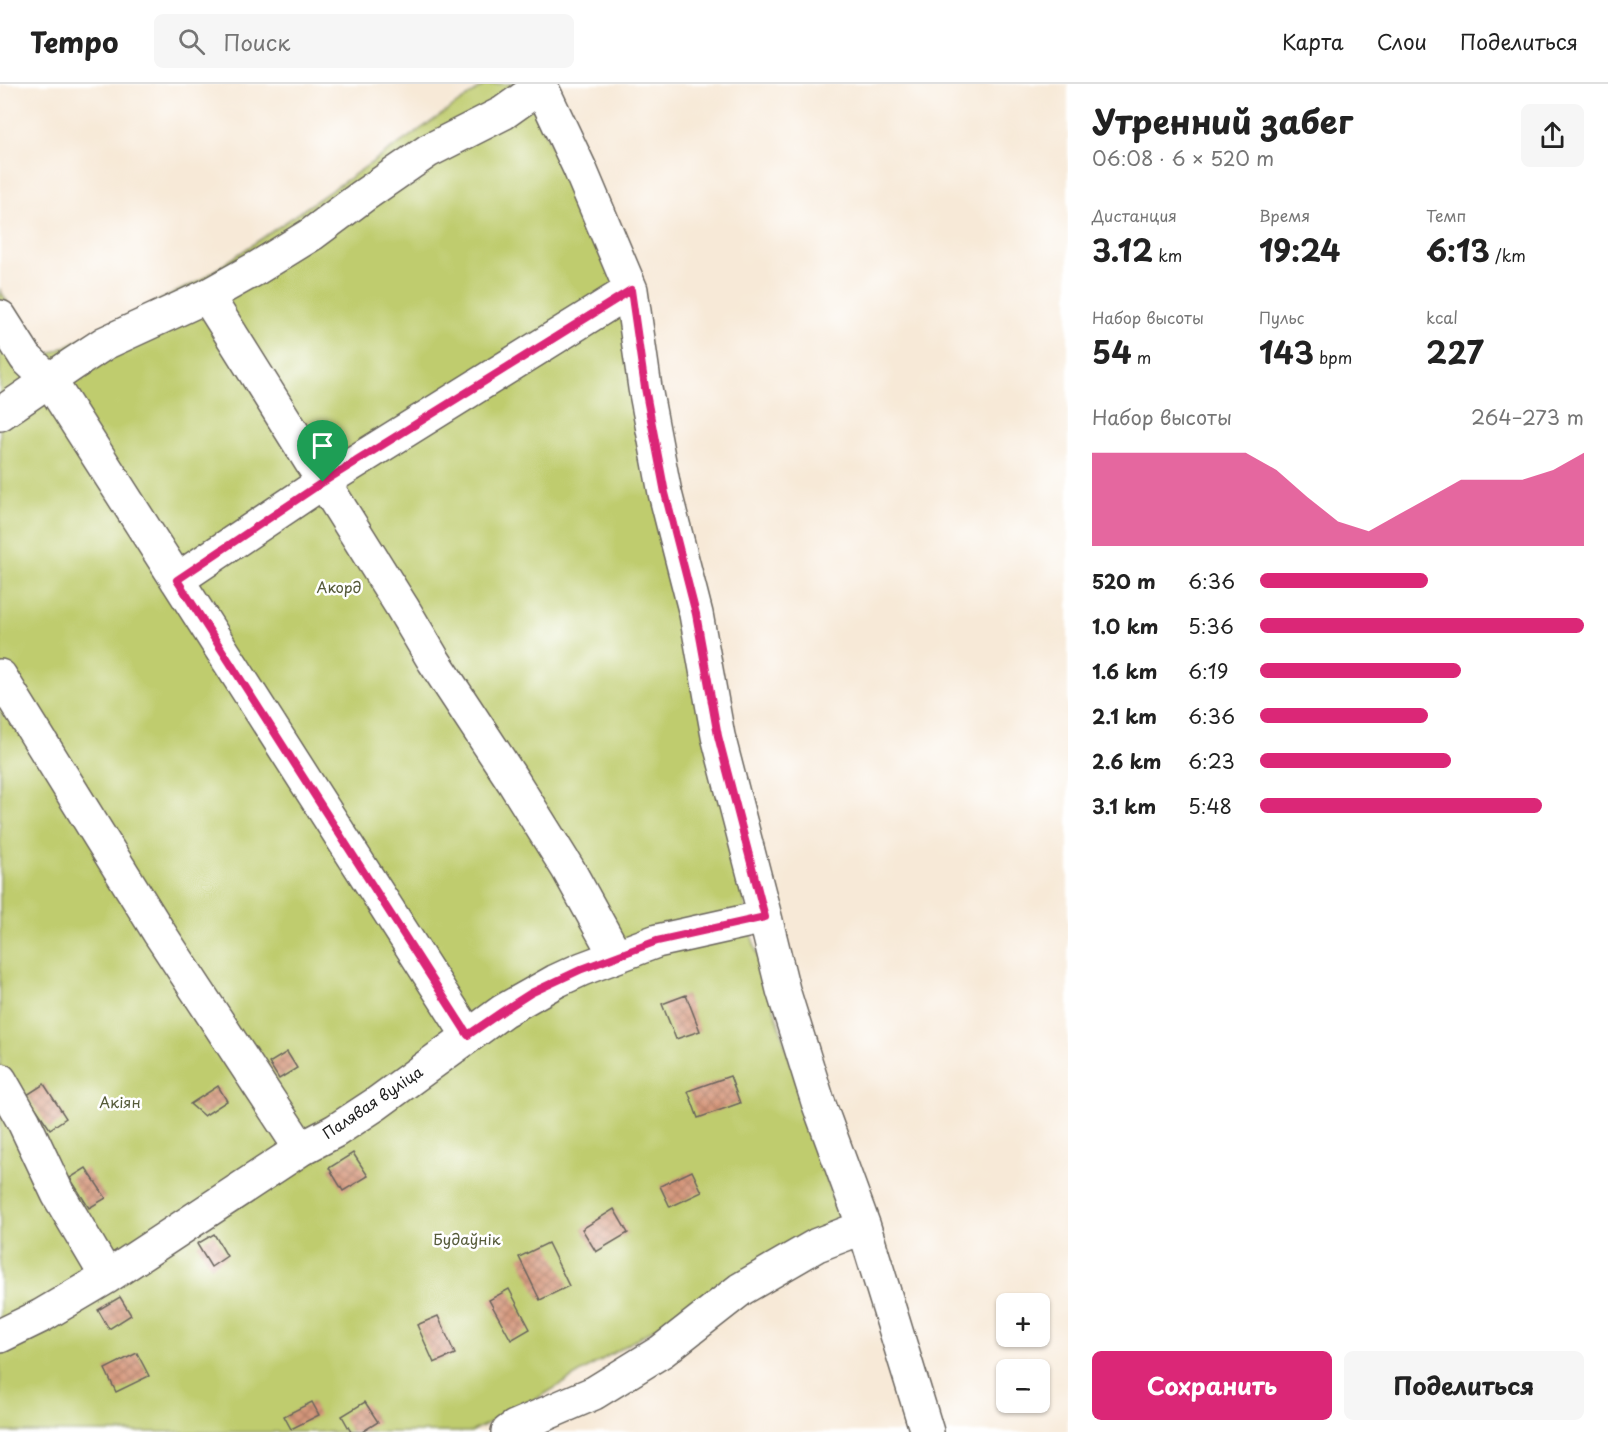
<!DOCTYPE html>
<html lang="ru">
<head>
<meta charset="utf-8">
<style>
	:root { --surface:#fff; --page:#f6f6f6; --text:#222; --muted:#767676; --line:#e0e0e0; --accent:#db2777 }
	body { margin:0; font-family:"Playpen Sans",sans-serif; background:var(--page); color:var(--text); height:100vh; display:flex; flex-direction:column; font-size:22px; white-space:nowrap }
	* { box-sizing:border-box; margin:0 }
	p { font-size:20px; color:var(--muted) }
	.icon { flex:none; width:33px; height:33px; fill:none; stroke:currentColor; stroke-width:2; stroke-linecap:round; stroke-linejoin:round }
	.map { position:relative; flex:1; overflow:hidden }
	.side { display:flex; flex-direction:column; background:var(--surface); width:540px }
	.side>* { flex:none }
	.controls { position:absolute; left:996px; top:1209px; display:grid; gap:12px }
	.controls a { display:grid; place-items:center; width:54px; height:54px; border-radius:9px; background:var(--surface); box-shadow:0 2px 4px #0004; font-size:30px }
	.pin { position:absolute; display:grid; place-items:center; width:51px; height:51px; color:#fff; margin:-62px -26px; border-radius:50% 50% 50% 0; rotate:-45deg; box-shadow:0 0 6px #0007 }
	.pin .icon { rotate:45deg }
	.round { display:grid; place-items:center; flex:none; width:63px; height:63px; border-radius:9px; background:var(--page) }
	.headline { display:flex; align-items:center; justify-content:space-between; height:102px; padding:0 24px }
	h1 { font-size:33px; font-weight:700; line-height:45px }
	.figures { display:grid; grid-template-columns:repeat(3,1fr); gap:9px; height:102px; padding:6px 24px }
	.figures div { display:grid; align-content:center }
	.figures b { font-size:30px; font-weight:700 }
	.figures small { font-size:16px; font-weight:400 }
	.figures p { font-size:16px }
	.chart { height:168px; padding:12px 24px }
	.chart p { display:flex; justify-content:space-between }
	.chart svg { width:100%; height:108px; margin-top:6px; fill:var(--accent); opacity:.7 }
	.action { display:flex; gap:12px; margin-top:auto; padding:12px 24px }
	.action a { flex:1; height:69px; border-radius:9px; background:var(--accent); color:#fff; font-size:24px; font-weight:700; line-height:69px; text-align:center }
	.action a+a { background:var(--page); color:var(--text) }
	ul { padding:0 24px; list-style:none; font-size:20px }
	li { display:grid; grid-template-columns:96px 72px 1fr; align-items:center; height:45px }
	li i { height:15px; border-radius:8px; background:var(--accent) }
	header { display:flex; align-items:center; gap:36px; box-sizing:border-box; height:84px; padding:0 30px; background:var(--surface); border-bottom:2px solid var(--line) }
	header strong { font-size:28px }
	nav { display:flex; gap:33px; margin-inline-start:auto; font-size:21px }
	.search { width:420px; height:54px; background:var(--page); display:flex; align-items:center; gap:15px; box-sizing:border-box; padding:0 21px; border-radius:9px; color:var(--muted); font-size:22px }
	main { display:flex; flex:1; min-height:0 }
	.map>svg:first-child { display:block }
	.green { fill:#bfcc6e; stroke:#6e7445; stroke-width:1.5 }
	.building { fill:url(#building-cross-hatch) }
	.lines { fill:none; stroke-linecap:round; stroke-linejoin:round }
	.minor-casing { stroke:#69645d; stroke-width:36 }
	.minor { stroke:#fff; stroke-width:33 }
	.route-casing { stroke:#fff; stroke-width:12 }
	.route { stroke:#db2777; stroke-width:8 }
	.labels { text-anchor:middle; stroke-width:5; stroke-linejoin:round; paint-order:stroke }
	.park-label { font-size:15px; fill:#555a39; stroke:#fff }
	.street-label { font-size:15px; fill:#1c1c1c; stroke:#fff }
</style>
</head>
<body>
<header>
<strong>Tempo</strong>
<div class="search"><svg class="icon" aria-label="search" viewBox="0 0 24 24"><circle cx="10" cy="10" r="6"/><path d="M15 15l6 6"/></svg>Поиск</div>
<nav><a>Карта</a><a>Слои</a><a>Поделиться</a></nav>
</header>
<main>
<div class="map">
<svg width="1068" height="1348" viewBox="0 0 1068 1348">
	<defs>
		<pattern id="building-cross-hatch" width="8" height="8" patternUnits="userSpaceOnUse" patternTransform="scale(1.5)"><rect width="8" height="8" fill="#d5977b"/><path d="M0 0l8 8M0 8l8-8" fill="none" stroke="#ac7a64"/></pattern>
	</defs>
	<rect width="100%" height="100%" fill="#fff"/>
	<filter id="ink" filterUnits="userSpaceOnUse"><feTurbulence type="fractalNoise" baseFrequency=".0167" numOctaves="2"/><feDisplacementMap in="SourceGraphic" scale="12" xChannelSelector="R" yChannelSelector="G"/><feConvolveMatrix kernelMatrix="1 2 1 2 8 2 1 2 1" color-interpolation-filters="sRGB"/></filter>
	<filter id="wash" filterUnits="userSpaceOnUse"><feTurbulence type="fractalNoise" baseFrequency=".008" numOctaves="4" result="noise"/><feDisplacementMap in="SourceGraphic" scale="24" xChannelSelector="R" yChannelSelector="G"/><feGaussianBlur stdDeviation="1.35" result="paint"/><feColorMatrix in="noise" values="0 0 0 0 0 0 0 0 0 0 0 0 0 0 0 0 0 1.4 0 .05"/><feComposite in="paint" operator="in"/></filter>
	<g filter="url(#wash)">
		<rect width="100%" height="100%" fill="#f7e9d7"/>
		<!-- green -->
		<path class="green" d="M 486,0 L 522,0 L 626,219 L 751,850 L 839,1134 L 538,1314 L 471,1348 L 0,1348 L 0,206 L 42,274 L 201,196 Z"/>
		<g id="blocks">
			<!-- building -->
			<path class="building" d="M 686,911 L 700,947 L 676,955 L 662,920 Z
				M 287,968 L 297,984 L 279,995 L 269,979 Z
				M 730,992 L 740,1019 L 698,1034 L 688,1007 Z
				M 44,1000 L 66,1034 L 50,1045 L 27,1011 Z
				M 218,1002 L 227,1017 L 204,1032 L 190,1020 Z
				M 353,1069 L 368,1092 L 343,1107 L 329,1084 Z
				M 86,1084 L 106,1114 L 89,1124 L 70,1094 Z
				M 692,1087 L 702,1108 L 670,1123 L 660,1102 Z
				M 614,1125 L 628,1149 L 596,1168 L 582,1145 Z
				M 214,1150 L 227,1172 L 211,1183 L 197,1160 Z
				M 548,1159 L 569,1202 L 540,1216 L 519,1173 Z
				M 509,1205 L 530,1245 L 511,1256 L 489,1216 Z
				M 120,1213 L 131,1231 L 109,1245 L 98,1226 Z
				M 438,1232 L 455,1270 L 434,1279 L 417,1241 Z
				M 137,1269 L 149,1292 L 116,1308 L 105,1285 Z
				M 312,1318 L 319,1331 L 291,1345 L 284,1332 Z
				M 365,1318 L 378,1338 L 362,1348 L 351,1348 L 342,1332 Z"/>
		</g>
	</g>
	<g filter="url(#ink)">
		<use href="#blocks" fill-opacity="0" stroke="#69645d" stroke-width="1.5"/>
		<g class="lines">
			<defs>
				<path id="minor" d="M 540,0 L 580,85 L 631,206 L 645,304 L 665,409 L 696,530 L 718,652 L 765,833 L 783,906 L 818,1018 L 864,1143 L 927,1348
					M 207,212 L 402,523 L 434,577 L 513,697 L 568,785 L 616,872
					M 0,233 L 26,274 L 50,297 L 468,951
					M 0,330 L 73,280 L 105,259 L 207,212 L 257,184 L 312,150 L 363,112 L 428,67 L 503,29 L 541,2
					M 177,496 L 323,398 L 631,206
					M 0,592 L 160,850 L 301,1065
					M 0,996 L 24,1038 L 58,1110 L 107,1193
					M 0,1252 L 41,1232 L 107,1193 L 301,1065 L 335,1047 L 376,1020 L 503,927 L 556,897 L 582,885 L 657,857 L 765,833
					M 508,1348 L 515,1343 L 594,1309 L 662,1267 L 741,1205 L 817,1161 L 864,1143"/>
			</defs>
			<!-- minor casing -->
			<use href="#minor" class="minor-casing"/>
			<!-- minor -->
			<use href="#minor" class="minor"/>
		</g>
	</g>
	<g class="lines" filter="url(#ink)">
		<defs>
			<path id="route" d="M 631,206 L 645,304 L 665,409 L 696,530 L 718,652 L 765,833 L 657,857 L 582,885 L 531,909 L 503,927 L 468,951 L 177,496 L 323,398 Z"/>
		</defs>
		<!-- route casing -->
		<use href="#route" class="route-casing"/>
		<!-- route -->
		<use href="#route" class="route"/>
	</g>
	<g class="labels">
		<!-- park labels -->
		<g class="park-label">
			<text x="339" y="509">Акорд</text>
			<text x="120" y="1024">Акіян</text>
			<text x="467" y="1161">Будаўнік</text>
		</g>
		<!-- street labels -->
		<g class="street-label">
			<text transform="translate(373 1019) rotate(-34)" y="5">Палявая вуліца</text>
		</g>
	</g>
</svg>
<div class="controls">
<a>+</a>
<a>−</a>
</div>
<div class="pin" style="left:323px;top:398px;background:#1e9e55"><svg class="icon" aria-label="arrive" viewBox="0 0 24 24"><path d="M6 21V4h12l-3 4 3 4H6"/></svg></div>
</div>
<section class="side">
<div class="headline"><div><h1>Утренний забег</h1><p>06:08 · 6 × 520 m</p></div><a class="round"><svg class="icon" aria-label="share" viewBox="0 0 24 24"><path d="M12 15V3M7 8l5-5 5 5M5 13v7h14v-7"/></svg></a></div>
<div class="figures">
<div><p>Дистанция</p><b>3.12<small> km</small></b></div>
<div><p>Время</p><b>19:24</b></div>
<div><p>Темп</p><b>6:13<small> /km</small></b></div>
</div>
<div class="figures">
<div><p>Набор высоты</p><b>54<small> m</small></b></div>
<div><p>Пульс</p><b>143<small> bpm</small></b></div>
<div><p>kcal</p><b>227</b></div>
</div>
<div class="chart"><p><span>Набор высоты</span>264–273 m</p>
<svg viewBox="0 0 160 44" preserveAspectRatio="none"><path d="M0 44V6L10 6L20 6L30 6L40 6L50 6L60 13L70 24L80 34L90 38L100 31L110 24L120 17L130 17L140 17L150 13L160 6V44z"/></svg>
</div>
<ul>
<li><b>520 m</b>6:36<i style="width:52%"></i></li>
<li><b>1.0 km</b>5:36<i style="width:100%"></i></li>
<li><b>1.6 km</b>6:19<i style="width:62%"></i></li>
<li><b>2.1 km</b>6:36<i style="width:52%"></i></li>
<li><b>2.6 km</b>6:23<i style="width:59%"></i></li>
<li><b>3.1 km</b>5:48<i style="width:87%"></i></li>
</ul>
<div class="action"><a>Сохранить</a><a>Поделиться</a></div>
</section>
</main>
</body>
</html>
